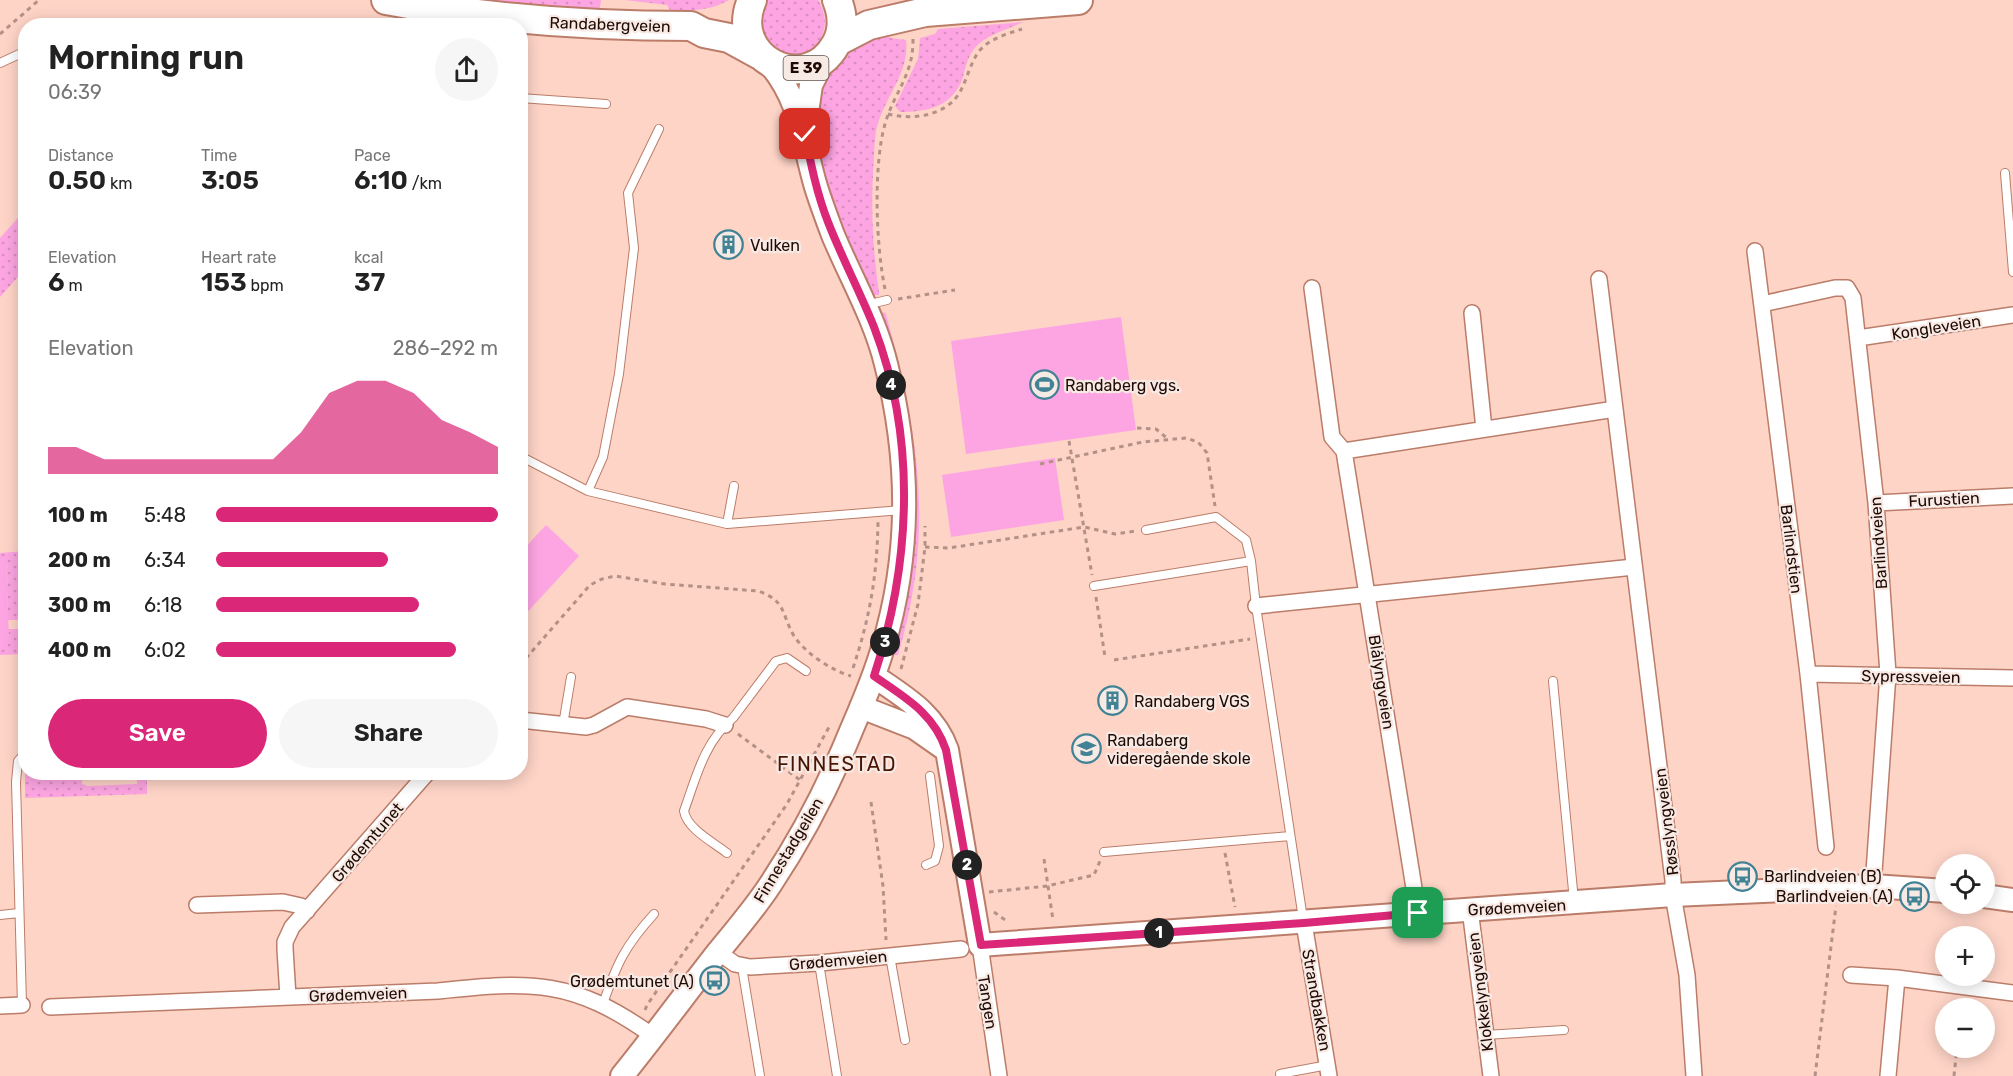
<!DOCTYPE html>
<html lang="en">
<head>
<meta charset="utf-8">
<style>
	:root { --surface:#fff; --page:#f6f6f6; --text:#222; --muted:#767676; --accent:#db2777 }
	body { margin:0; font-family:Rubik,sans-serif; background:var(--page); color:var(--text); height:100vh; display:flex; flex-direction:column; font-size:22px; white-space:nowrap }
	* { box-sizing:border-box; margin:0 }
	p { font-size:20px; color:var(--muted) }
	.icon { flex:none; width:33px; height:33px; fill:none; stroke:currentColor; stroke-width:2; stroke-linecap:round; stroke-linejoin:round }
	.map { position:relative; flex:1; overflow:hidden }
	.panel { position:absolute; left:18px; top:18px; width:510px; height:762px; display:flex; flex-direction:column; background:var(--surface); border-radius:24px; box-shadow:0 3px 15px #0003 }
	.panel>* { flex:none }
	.fabs { position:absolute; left:1935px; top:854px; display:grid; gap:12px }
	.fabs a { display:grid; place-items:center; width:60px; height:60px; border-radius:50%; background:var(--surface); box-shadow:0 3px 15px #0003; font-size:30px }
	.pin { position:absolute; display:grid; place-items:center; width:51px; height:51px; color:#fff; margin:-26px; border-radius:12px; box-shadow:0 3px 9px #0006 }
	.km { position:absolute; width:30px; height:30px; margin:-15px; border-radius:50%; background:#222; color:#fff; font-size:16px; line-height:30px; text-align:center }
	.round { display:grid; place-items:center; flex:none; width:63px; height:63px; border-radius:32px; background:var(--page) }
	.headline { display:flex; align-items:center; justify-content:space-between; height:102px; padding:0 30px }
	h1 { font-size:33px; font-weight:600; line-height:45px }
	.metrics { display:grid; grid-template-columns:repeat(3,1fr); gap:9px; height:102px; padding:6px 30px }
	.metrics div { display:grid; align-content:center }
	.metrics b { font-size:26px; font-weight:600 }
	.metrics small { font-size:16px; font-weight:400 }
	.metrics p { font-size:16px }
	.chart { height:168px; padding:12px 30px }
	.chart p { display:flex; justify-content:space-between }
	.chart svg { width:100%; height:108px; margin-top:6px; fill:var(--accent); opacity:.7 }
	.action { display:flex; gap:12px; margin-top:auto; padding:12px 30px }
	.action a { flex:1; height:69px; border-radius:36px; background:var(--accent); color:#fff; font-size:24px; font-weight:600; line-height:69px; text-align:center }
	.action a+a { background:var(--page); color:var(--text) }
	ul { padding:0 30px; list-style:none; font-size:20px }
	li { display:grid; grid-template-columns:96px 72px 1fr; align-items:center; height:45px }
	li i { height:15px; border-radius:8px; background:var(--accent) }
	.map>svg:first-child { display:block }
	.grass { fill:url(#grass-dots) }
	.green { fill:#fda5e2 }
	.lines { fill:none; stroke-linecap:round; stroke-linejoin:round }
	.lane-casing { stroke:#bb7d69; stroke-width:10 }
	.street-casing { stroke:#bb7d69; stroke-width:18 }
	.secondary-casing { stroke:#bb7d69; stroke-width:26 }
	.highway-casing { stroke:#bb7d69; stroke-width:32 }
	.path { stroke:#b49186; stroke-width:3; stroke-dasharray:4.5 4.5; stroke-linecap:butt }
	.lane { stroke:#fff; stroke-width:8 }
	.street { stroke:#fff; stroke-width:15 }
	.secondary { stroke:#fff; stroke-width:22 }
	.highway { stroke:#fff; stroke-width:28 }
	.route-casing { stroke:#fff; stroke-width:12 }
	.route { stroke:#db2777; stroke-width:8 }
	.labels { text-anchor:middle; stroke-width:4.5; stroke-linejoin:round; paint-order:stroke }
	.shield { fill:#f7e9e4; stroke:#604d47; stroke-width:1.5 }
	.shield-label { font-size:15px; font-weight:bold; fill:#200a04 }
	.street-label { font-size:16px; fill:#200a04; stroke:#f7e9e4 }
	.poi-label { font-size:16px; fill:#200a04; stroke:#f7e9e4; text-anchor:start }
	.quarter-label { font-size:20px; letter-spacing:1.5px; fill:#4a1604; stroke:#f7e9e4 }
</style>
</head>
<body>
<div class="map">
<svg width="2013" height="1076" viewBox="0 0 2013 1076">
	<defs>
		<pattern id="grass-dots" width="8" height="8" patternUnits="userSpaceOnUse" patternTransform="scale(1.5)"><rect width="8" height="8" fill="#fda5e2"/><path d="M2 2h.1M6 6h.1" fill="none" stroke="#d98dc0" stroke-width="1.8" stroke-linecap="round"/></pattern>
	</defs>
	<rect width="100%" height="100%" fill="#fed4c7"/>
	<!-- grass -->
	<path class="grass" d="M 441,0 L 601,0 L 600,8 L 575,12 Z
		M 625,0 L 729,0 C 710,11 691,11 670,10 L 667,5 Z
		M 768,0 L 818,0 C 842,38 797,73 772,47 C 769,44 766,38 764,35 C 758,24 762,10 768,0 Z
		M 1023,22 C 1007,30 985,35 974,49 C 967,58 965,70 962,80 C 951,107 927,112 900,112 L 895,106 L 918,59 L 920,38 L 935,34 L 938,29 Z
		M 887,33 L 890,38 L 906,40 C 910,74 883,98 876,131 C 874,144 874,159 873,172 C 871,213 873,252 879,292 L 879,295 L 874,295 C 851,263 810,150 815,112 C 818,90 827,76 841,59 C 847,51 859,39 869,35 C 874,33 882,34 887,33 Z
		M 25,210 L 25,269 L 0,297 L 0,238 Z
		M 883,312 L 886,314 C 919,436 935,531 898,655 L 894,655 L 894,648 L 906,596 L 881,315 Z
		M 25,551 L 25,620 L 8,620 L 6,561 L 0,560 L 0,553 Z
		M 8,629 L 25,629 L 25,654 L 0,655 L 0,641 L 9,640 Z
		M 25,762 L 26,772 L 82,773 L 82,784 L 88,786 L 137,784 L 137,773 L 147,773 L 147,794 L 25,798 Z"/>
	<!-- green -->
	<path class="green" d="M 1121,317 L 1136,430 L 966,454 L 951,341 Z
		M 1055,458 L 1064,520 L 951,537 L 942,475 Z
		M 546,525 L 579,556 L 521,619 L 521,552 Z
		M 0,560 L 6,560 L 9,641 L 0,641 Z"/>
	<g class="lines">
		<defs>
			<path id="lane" d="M 0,63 L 26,51
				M 520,98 L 606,104
				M 2005,173 L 2013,272
				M 866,305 L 887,300
				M 520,456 L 588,491 L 727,524 L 902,510
				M 588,491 L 603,457 L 619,374 L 634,248 L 628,193 L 659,129
				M 727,524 L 734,486
				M 1146,530 L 1216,517 L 1246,540 L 1251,561 L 1256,606 L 1303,919
				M 1094,586 L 1251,561
				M 1553,681 L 1574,901
				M 563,725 L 571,677
				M 1104,852 L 1290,836
				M 727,853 C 713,842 687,829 684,811 C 696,778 704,742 733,718 L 776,661 L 787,658 L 806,671
				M 926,865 L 935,861 L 939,846 L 930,776
				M 0,915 L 19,913
				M 890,956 L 905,1040
				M 819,963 L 837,1076
				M 742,967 L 760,1076
				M 603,1004 C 617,963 625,946 654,914
				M 22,1005 L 16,782 L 18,761 L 26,752
				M 1485,1035 L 1564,1030
				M 1280,1074 L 1328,1065"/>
			<path id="street" d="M 1755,251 L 1808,674 L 1826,847
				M 1599,279 L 1673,880 L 1673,895 L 1687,975 L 1694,1076
				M 1312,288 L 1332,437 L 1344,451 L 1418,913
				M 1762,304 L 1835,288 L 1847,288 L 1853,298 L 1876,503 L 1888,674 L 1873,886
				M 1472,313 L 1484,429
				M 1858,338 L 2013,315
				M 1344,451 L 1615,409
				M 1876,503 L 2013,496
				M 1256,606 L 1634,567
				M 1808,674 L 2013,678
				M 520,720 L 586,727 L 594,725 L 627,707 L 706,719 L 725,725
				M 197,905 L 283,902 L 301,906 L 307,911
				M 1470,909 L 1491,1076
				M 1304,923 L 1329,1076
				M 980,945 L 999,1076
				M 718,952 L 735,964 L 750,967 L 819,963 L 961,949
				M 1851,975 L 1897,978 L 2013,993
				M 288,997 L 285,949 L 285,942 L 292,927 L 428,772
				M 0,1006 L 22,1005
				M 50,1007 L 438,991 C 532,981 573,979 653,1036
				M 1888,1076 L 1897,978"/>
			<path id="secondary" d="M 805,127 L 811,85 L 824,59
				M 874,676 C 904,697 934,713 947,750 L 980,945 L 1673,895 L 1873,886 L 1946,891
				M 861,707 L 915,728 L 945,749
				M 1984,896 L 2013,900
				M 622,1076 C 655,1035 686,993 718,952 C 736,930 755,908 770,885 C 802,837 829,785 851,731 C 863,703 875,676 883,647 C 911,554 910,458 886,364 C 875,319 851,278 833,235 C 827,219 821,203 816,187 C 802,140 802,102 769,63"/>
			<path id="highway" d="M 386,0 C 487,19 588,26 691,26 L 704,33 L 729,38 L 760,55
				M 752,0 C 727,58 806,98 836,44 C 844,30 843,15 837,0
				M 838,41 L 869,25 L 925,12 L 1078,0"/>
		</defs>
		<!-- lane casing -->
		<use href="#lane" class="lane-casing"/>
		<!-- street casing -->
		<use href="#street" class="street-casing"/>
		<!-- secondary casing -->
		<use href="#secondary" class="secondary-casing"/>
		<!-- highway casing -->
		<use href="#highway" class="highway-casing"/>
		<!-- path -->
		<path class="path" d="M 0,34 L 39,0
			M 888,114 C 915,121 950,115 962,88 C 968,76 971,61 980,50 C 991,38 1007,34 1022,29
			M 885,289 C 876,246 873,166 885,124 C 895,90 914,75 913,37
			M 898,299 L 955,290
			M 1137,428 L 1156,429 L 1168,439
			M 1069,441 L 1092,575
			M 1040,464 L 1143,442 L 1186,438 L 1198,442 L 1207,453 L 1215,506
			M 925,547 L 949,548 L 1084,527 L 1115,534 L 1136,531
			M 1096,597 L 1105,657
			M 1114,660 L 1250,639
			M 520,665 L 590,585 L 602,579 L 615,576 L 665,584 L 758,591 C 787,601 781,614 794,636 C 806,654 831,670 851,676
			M 853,668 C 870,617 877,576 878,522
			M 901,669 L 918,604 L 925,547 L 925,526
			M 738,734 L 800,780
			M 871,802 L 883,886 L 886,940
			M 1225,853 L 1235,907
			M 1044,859 L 1053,920
			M 989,892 L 1047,886 L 1094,875 L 1100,861
			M 994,912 L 1008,922
			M 645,1010 L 647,1005 L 787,804 L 829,727
			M 1815,1076 L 1836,906
			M 1954,1076 L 1957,1047"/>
		<!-- lane -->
		<use href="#lane" class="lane"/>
		<!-- street -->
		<use href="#street" class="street"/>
		<!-- secondary -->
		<use href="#secondary" class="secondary"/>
		<!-- highway -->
		<use href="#highway" class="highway"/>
	</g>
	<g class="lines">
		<defs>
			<path id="route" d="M 805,134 C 811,165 817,194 828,222 C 842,258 860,292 874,327 C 917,439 911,564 874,676 C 904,697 934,713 946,750 L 981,945 L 1304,923 L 1418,913"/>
		</defs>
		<!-- route casing -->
		<use href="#route" class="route-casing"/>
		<!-- route -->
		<use href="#route" class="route"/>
	</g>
	<!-- icons -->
	<defs>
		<symbol id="building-ring" viewBox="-11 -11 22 22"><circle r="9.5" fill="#f7e9e4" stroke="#418295" stroke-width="1.5"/><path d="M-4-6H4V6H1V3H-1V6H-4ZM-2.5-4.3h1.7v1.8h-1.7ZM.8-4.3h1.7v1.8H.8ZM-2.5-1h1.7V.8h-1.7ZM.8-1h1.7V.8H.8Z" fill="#418295"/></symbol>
		<symbol id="stadium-ring" viewBox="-11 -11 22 22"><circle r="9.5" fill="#f7e9e4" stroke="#418295" stroke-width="1.5"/><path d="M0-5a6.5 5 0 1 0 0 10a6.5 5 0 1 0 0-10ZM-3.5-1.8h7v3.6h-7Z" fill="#418295"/></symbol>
		<symbol id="school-ring" viewBox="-11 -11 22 22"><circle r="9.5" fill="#f7e9e4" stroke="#418295" stroke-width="1.5"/><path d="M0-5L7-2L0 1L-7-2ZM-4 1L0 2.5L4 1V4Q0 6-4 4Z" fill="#418295"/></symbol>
		<symbol id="bus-ring" viewBox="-11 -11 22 22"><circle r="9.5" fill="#f7e9e4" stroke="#418295" stroke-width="1.5"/><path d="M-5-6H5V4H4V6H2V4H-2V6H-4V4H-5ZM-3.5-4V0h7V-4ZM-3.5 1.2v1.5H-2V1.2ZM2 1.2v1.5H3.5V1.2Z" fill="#418295"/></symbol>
	</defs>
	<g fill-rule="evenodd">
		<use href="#building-ring" x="712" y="228" width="33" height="33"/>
		<use href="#stadium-ring" x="1028" y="368" width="33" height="33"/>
		<use href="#building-ring" x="1096" y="684" width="33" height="33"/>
		<use href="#school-ring" x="1070" y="732" width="33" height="33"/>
		<use href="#bus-ring" x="1726" y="860" width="33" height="33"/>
		<use href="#bus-ring" x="1898" y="880" width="33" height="33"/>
		<use href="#bus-ring" x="698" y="964" width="33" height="33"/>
	</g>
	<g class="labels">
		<!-- shield labels -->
		<rect class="shield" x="783.5" y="56" width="45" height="24" rx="4.5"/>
		<g class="shield-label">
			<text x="806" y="73">E 39</text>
		</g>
		<!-- street labels -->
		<g class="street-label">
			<text transform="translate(610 24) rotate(2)" y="6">Randabergveien</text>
			<text transform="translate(1936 327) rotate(-9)" y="6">Kongleveien</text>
			<text transform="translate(1944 499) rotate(-3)" y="6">Furustien</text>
			<text transform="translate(1878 543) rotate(-94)" y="6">Barlindveien</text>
			<text transform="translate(1792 549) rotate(83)" y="6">Barlindstien</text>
			<text transform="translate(1911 676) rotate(1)" y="6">Sypressveien</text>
			<text transform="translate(1382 682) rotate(81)" y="6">Blålyngveien</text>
			<text transform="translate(1666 822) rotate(-97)" y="6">Røsslyngveien</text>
			<text transform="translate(367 842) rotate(-49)" y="6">Grødemtunet</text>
			<text transform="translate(788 850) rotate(-59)" y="6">Finnestadgeilen</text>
			<text transform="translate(1517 907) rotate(-3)" y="6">Grødemveien</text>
			<text transform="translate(838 960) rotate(-5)" y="6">Grødemveien</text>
			<text transform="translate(1480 992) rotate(-97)" y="6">Klokkelyngveien</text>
			<text transform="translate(358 994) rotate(-2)" y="6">Grødemveien</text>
			<text transform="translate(1317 1000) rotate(80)" y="6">Strandbakken</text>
			<text transform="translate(988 1002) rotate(81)" y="6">Tangen</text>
		</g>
		<!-- poi labels -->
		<g class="poi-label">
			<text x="750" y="251">Vulken</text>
			<text x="1065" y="391">Randaberg vgs.</text>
			<text x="1134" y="707">Randaberg VGS</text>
			<text x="1107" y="746">Randaberg<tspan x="1107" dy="18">videregående skole</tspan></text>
			<text x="1764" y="882">Barlindveien (B)</text>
			<text x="1893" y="902" text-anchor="end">Barlindveien (A)</text>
			<text x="694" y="987" text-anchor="end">Grødemtunet (A)</text>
		</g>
		<!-- quarter labels -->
		<g class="quarter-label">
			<text x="837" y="771">FINNESTAD</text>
		</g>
	</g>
</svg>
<div class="fabs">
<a><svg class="icon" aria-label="locate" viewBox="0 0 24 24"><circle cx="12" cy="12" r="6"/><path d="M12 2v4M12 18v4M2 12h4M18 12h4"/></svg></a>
<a>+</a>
<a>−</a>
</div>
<div class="pin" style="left:1418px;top:913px;background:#1e9e55"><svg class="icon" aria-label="arrive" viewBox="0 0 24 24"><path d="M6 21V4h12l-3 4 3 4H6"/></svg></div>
<div class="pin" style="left:805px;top:134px;background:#d93025"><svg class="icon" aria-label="check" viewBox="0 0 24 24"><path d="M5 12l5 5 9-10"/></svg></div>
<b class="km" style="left:1159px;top:933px">1</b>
<b class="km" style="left:967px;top:865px">2</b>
<b class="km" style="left:885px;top:642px">3</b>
<b class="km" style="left:891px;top:385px">4</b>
<section class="panel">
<div class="headline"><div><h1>Morning run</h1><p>06:39</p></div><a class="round"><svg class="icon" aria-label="share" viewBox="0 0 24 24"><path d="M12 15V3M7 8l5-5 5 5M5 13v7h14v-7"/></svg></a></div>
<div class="metrics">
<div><p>Distance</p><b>0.50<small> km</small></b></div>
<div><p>Time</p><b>3:05</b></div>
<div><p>Pace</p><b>6:10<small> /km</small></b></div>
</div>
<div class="metrics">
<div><p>Elevation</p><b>6<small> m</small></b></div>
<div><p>Heart rate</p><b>153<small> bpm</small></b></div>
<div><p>kcal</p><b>37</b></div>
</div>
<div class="chart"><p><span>Elevation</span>286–292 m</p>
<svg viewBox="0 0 160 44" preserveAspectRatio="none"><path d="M0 44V33L10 33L20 38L30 38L40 38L50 38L60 38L70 38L80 38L90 27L100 11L110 6L120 6L130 11L140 22L150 27L160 33V44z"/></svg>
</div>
<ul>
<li><b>100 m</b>5:48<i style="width:100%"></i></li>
<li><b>200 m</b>6:34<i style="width:61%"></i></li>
<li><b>300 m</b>6:18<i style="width:72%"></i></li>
<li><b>400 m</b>6:02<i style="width:85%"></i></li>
</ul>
<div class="action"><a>Save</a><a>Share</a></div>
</section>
</div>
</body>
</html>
